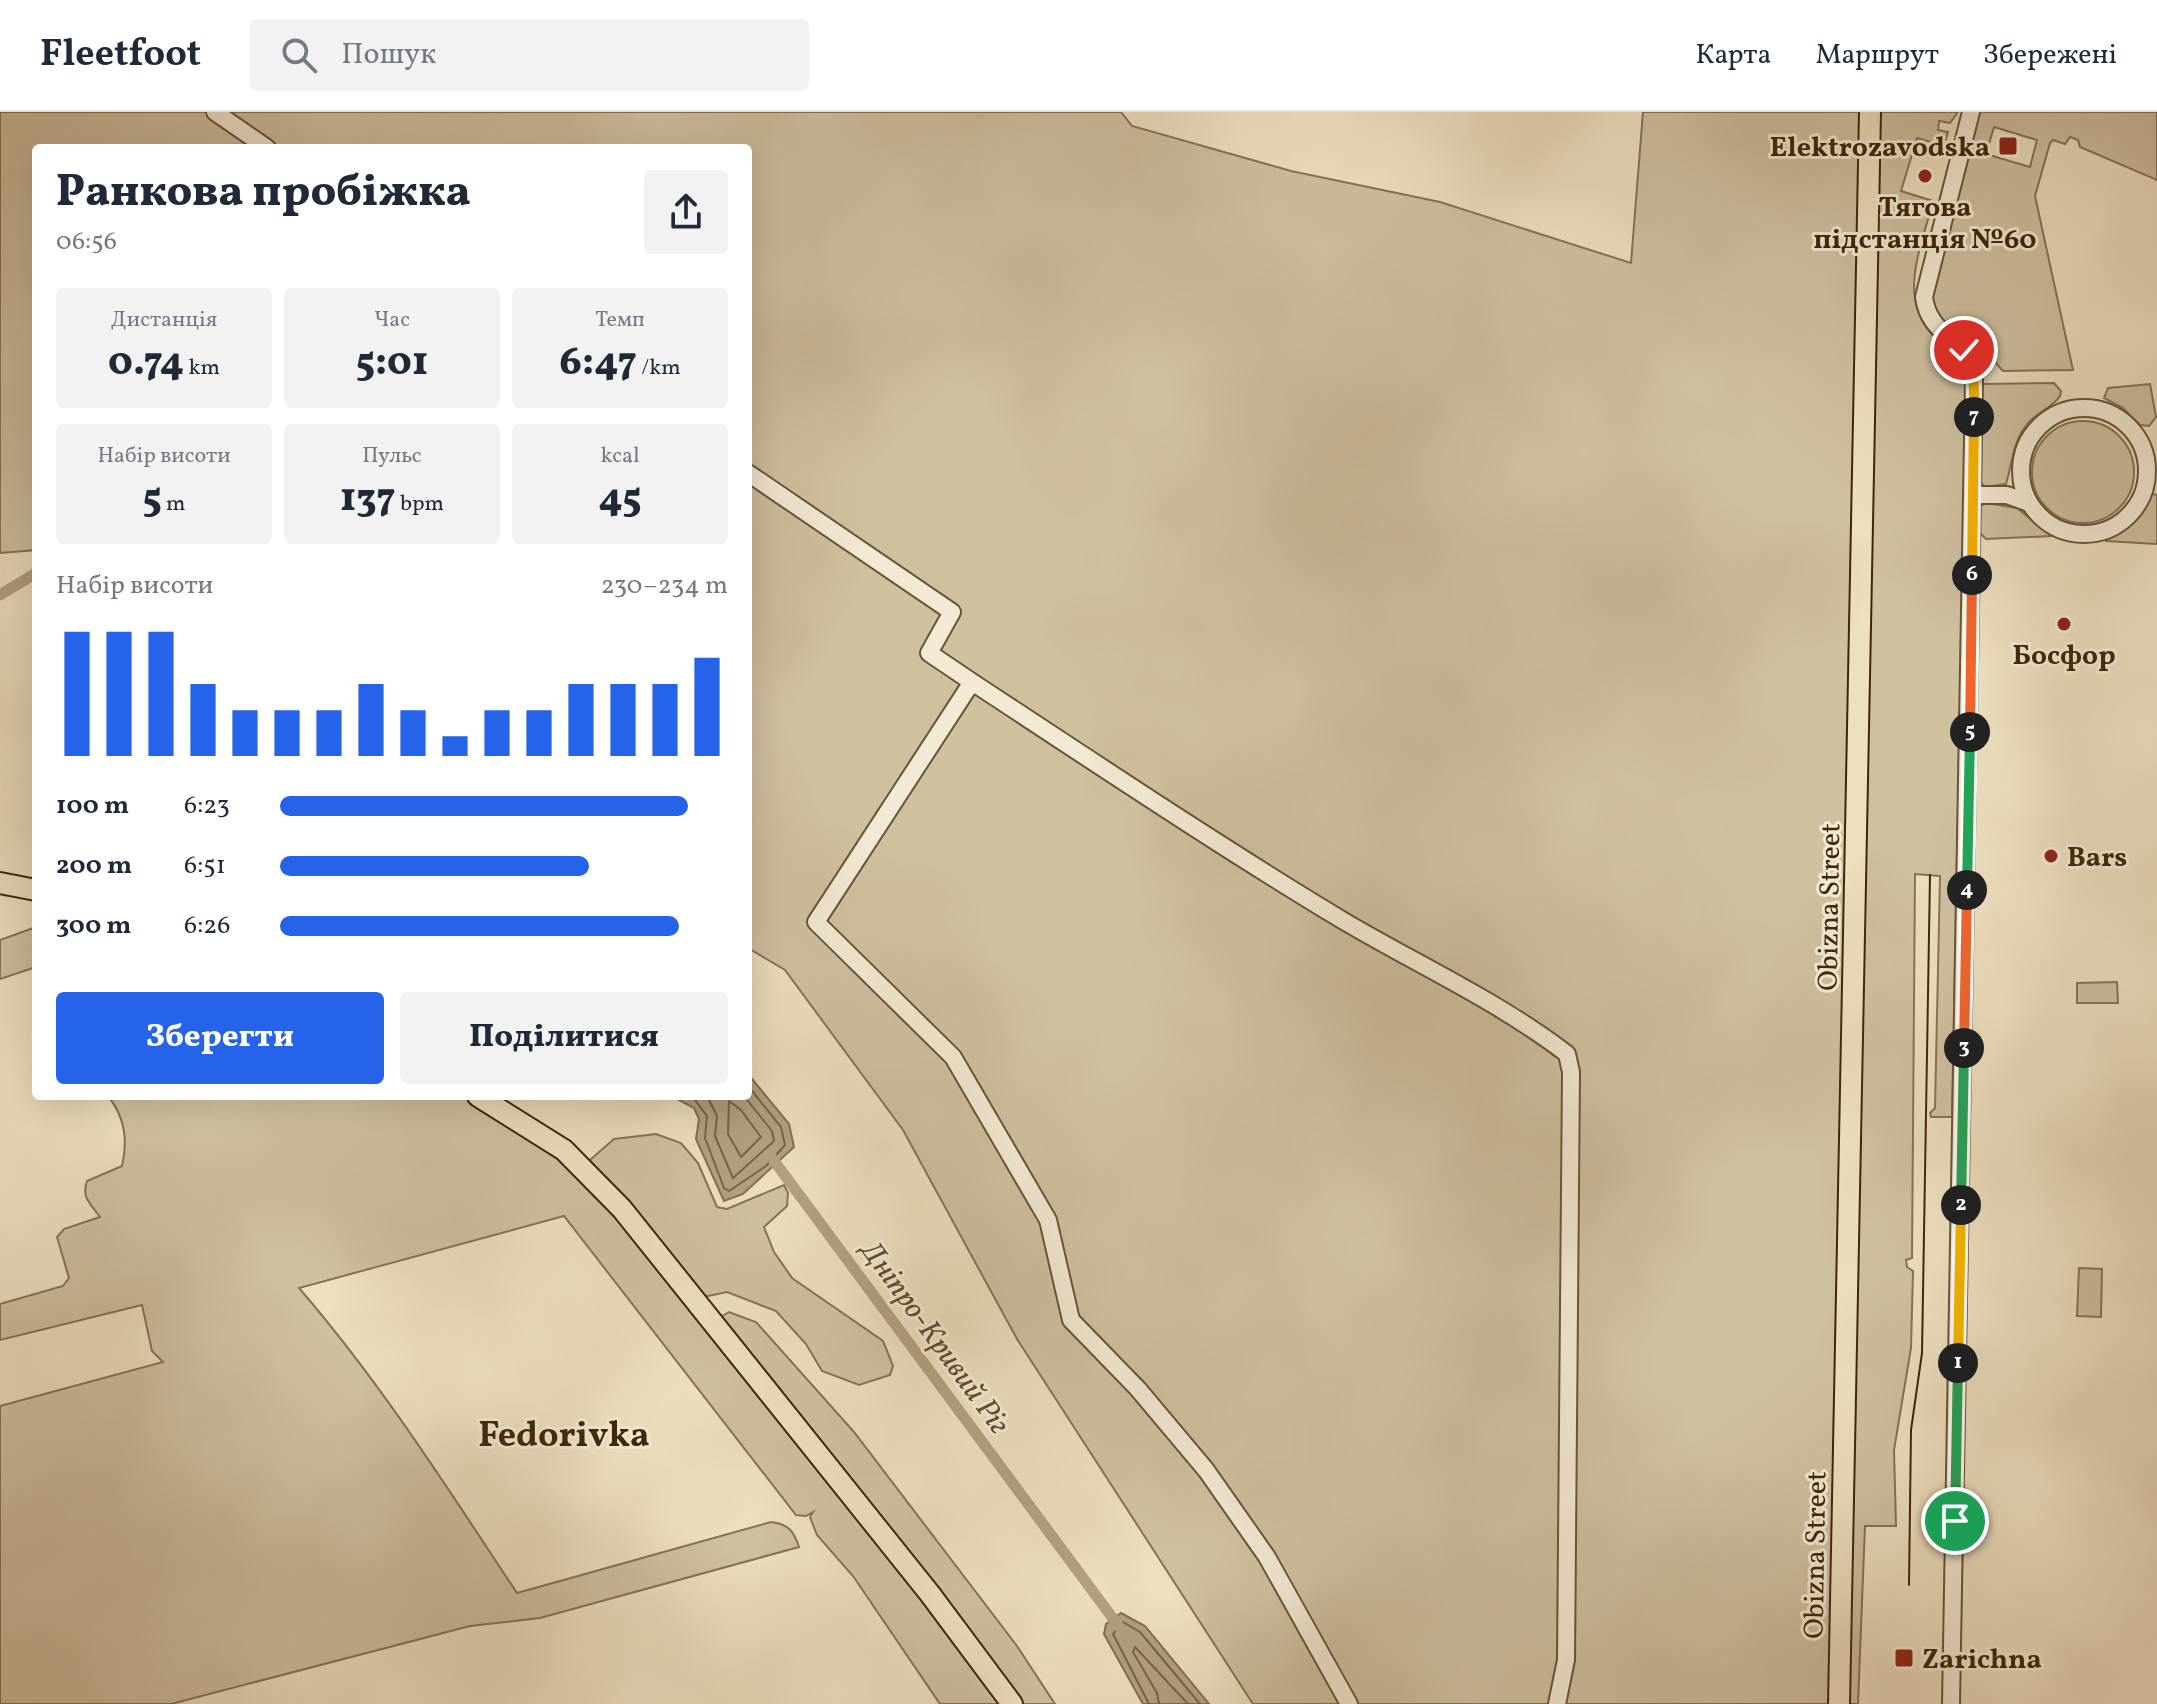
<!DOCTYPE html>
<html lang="uk">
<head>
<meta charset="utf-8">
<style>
	:root { --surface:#fff; --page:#f2f2f3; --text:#1f2937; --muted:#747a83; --line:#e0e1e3; --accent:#2563eb }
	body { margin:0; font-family:Vollkorn,serif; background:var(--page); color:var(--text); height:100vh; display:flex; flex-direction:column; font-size:30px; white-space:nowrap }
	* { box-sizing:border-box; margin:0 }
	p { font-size:26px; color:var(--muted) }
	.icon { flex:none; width:44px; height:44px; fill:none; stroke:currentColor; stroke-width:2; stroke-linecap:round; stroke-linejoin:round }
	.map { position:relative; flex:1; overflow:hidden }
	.side { position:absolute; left:32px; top:32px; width:720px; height:956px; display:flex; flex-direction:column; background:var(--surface); border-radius:8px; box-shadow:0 8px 32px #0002 }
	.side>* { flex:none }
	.pin { position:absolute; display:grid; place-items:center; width:68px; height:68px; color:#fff; margin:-34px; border:4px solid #fff; border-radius:50%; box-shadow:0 2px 8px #0007 }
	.km { position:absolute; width:40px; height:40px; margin:-20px; border-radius:50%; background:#222; color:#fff; font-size:22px; line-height:40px; text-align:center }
	.round { display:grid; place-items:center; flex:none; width:84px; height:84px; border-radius:8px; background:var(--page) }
	.overview { display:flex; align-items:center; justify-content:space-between; height:136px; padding:0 24px }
	h1 { font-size:44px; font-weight:800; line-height:60px }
	.metrics { display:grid; grid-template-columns:repeat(3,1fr); gap:12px; height:136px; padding:8px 24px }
	.metrics div { display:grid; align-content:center; border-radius:8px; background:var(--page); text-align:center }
	.metrics b { font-size:40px; font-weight:800 }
	.metrics small { font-size:22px; font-weight:400 }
	.metrics p { font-size:22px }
	.chart { height:224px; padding:16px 24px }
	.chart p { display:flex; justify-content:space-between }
	.chart svg { width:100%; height:144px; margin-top:8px; stroke:var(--accent); stroke-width:6 }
	.cta { display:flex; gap:16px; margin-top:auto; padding:16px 24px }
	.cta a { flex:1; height:92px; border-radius:8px; background:var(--accent); color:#fff; font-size:32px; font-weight:800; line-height:92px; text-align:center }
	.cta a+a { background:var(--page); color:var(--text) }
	ul { padding:0 24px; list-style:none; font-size:26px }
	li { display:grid; grid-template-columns:128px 96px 1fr; align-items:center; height:60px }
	li i { height:20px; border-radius:10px; background:var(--accent) }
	header { display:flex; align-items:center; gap:48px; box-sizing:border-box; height:112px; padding:0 40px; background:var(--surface); border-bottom:2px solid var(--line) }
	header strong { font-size:38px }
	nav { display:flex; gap:44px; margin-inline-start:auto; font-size:28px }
	.search { width:560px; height:72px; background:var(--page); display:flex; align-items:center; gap:20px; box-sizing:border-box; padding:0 28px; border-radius:8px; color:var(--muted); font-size:30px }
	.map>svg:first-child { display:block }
	.green { fill:#cfc0a0; stroke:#867355; stroke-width:2; fill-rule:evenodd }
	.water { fill:#b2a081; stroke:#846f51; stroke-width:2 }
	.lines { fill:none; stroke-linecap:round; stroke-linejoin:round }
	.shore { stroke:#786346; stroke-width:2 }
	.canal { stroke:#b2a081; stroke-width:11 }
	.minor-casing { stroke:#6a5437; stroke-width:20 }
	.major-casing { stroke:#3e260a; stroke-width:24 }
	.minor { stroke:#f3ead5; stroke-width:16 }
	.major { stroke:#eddfbf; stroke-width:20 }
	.tram { stroke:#3e260a; stroke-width:2 }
	.split-1-casing { stroke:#fff; stroke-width:16 }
	.split-2-casing { stroke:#fff; stroke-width:16 }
	.split-3-casing { stroke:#fff; stroke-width:16 }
	.split-4-casing { stroke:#fff; stroke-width:16 }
	.split-5-casing { stroke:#fff; stroke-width:16 }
	.split-6-casing { stroke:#fff; stroke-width:16 }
	.split-7-casing { stroke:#fff; stroke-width:16 }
	.split-8-casing { stroke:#fff; stroke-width:16 }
	.split-1 { stroke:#22a559; stroke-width:10 }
	.split-2 { stroke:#f5b400; stroke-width:10 }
	.split-3 { stroke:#22a559; stroke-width:10 }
	.split-4 { stroke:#f0652b; stroke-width:10 }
	.split-5 { stroke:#22a559; stroke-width:10 }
	.split-6 { stroke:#f0652b; stroke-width:10 }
	.split-7 { stroke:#f5b400; stroke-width:10 }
	.split-8 { stroke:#f5b400; stroke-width:10 }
	.poi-dot { fill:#8f2418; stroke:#f3ead5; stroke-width:3 }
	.labels { text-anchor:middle; stroke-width:6; stroke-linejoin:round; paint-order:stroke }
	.poi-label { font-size:28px; font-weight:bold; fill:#3e260a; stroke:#f3ead5 }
	.street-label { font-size:28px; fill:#3e260a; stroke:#f3ead5 }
	.water-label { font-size:30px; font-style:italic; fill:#614b2e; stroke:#f3ead5 }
	.district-label { font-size:36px; font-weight:bold; fill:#3e260a; stroke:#f3ead5 }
</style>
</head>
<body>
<header>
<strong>Fleetfoot</strong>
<div class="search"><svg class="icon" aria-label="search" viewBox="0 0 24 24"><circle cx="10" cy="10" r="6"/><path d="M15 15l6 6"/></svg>Пошук</div>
<nav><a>Карта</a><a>Маршрут</a><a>Збережені</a></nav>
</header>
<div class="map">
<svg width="2157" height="1592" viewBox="0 0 2157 1592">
	<rect width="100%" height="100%" fill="#eddfbf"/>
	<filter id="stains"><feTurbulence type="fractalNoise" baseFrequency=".0025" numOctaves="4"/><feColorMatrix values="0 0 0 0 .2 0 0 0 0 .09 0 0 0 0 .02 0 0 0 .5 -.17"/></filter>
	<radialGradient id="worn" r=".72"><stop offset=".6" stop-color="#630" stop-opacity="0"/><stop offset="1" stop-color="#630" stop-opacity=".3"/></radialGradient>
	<!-- green -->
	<path class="green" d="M 0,0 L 1121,0 L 1132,14 L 1291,59 L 1440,90 L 1631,151 L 1643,0 L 1958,0 L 1950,11 L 1939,9 L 1938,18 L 1948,20 L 1944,34 L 1917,26 L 1901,79 L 1933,89 C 1922,134 1896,187 1934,224 C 1950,239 1963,246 1966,268 L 1952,1005 L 1931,1005 L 1930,1001 L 1935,996 L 1940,764 L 1915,762 L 1912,1146 L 1906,1148 L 1907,1155 L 1913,1159 L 1911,1236 L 1894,1338 L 1896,1414 L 1865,1414 L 1858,1592 L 1253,1592 L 1017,1227 L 903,1018 L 785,858 L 748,836 L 748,36 L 36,36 L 36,438 L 0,441 Z
		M 1976,0 L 2157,0 L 2157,68 L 2080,35 L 2078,28 L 2070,25 L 2065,32 L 2053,28 L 2050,31 L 2035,84 L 2073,258 L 2003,259 L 1985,239 L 1977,247 L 1937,206 L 1930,182 ZM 1994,15 L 2037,28 L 2030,55 L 1986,42 Z
		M 2054,271 L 2061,279 L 2060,284 C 2053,295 2040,299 2031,308 C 2012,327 2013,349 2006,372 L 1985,375 L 1980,370 L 1977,280 L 1983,272 Z
		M 2150,272 L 2156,305 L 2149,314 L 2140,313 L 2123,296 L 2104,286 L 2108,276 Z
		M2032 360a51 51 0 1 1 102 0a51 51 0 1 1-102 0Z
		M 2149,381 L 2157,383 L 2157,432 L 2106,429 L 2106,423 C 2127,413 2139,402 2149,381 Z
		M 1986,391 L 2017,396 L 2051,424 L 1986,427 L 1979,420 L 1979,395 Z
		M 36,815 L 36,855 L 0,867 L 0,828 Z
		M 2117,870 L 2118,891 L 2077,891 L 2077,871 Z
		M 108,984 L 478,984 L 582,1055 L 614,1027 L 656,1022 L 681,1031 L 698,1051 L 717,1095 L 727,1097 L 784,1073 L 788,1081 L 787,1094 L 764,1115 L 774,1140 L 792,1166 L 883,1229 L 893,1254 L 890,1263 L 859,1273 L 822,1259 L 806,1232 L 776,1199 L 727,1180 L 694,1187 L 712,1210 L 729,1200 L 756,1210 L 854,1320 L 1017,1534 L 1055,1592 L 940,1592 L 853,1464 L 817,1423 L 810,1405 L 813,1400 L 806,1404 L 796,1403 L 564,1104 L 299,1176 C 381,1271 448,1377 517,1481 L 771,1410 C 788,1412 794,1419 799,1435 L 540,1506 L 470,1514 L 171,1592 L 0,1592 L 0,1294 L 163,1250 L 152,1239 L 142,1193 L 0,1228 L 0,1192 L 63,1174 L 69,1166 L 57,1125 L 64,1117 L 100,1105 C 91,1092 81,1086 87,1069 L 122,1054 C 128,1029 125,1005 108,984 Z
		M 2079,1156 L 2102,1157 L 2101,1205 L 2077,1204 Z"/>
	<!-- water -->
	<path class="water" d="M 748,962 L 789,1012 L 794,1035 L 743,1082 L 724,1089 L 696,1027 L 699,1007 L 694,996 L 672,984 L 646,984 L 748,984 Z
		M 1121,1501 L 1145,1514 L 1209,1592 L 1143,1592 L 1104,1522 L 1106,1512 Z"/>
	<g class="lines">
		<!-- shore -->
		<path class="shore" d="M 692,984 L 707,1004 L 705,1026 L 724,1076 L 729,1079 L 766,1054 L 785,1033 L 781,1015 L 748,974
			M 707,984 L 717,1004 L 715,1024 L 733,1066 L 774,1029 L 772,1019 L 744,984
			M 729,989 L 741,998 L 761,1025 L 741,1045 L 728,1022 Z
			M 1149,1592 L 1113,1522 L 1123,1510 L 1140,1520 L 1200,1592
			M 1159,1592 L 1157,1581 L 1133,1540 L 1135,1535 L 1188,1592"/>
		<!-- canal -->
		<path class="canal" d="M 0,483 L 36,461
			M 769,1042 L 1120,1516"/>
		<defs>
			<path id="minor" d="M 215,0 L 267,36
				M2021 359a63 63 0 1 1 126 0a63 63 0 1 1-126 0Z
				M 748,361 L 952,500 L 929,541 L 972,570
				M 1974,383 L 2007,383 L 2029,391
				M 1349,1592 L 1267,1445 L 1206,1358 L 1138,1277 L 1071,1208 L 1048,1108 L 953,945 L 816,810 L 972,570 C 1094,650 1216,732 1342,808 C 1416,852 1498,889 1567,942 L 1571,960 L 1566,1548 L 1557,1592
				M 1951,1592 L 1974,268 C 1968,227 1929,225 1924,185 L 1971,0"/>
			<path id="major" d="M 0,771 L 36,778
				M 478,984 L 564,1038 L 622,1097 L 930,1482 L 1012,1592
				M 1839,1592 L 1870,0"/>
		</defs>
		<!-- minor casing -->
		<use href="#minor" class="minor-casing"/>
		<!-- major casing -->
		<use href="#major" class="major-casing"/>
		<!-- minor -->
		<use href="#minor" class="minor"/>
		<!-- major -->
		<use href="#major" class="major"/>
		<!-- tram -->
		<path class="tram" d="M 1909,1473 L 1911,1318 L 1922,1241 L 1930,763"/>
	</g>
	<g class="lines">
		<defs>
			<path id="split-1" d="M 1955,1409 L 1958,1251"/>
			<path id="split-2" d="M 1958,1251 L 1961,1093"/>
			<path id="split-3" d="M 1961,1093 L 1964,936"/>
			<path id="split-4" d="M 1964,936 L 1967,778"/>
			<path id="split-5" d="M 1967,778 L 1970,620"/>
			<path id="split-6" d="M 1970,620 L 1972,463"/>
			<path id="split-7" d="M 1972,463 L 1974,305"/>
			<path id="split-8" d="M 1964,238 C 1976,259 1974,281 1974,305"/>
		</defs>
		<!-- split-1 casing -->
		<use href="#split-1" class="split-1-casing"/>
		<!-- split-2 casing -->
		<use href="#split-2" class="split-2-casing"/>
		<!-- split-3 casing -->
		<use href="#split-3" class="split-3-casing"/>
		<!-- split-4 casing -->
		<use href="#split-4" class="split-4-casing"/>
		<!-- split-5 casing -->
		<use href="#split-5" class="split-5-casing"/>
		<!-- split-6 casing -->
		<use href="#split-6" class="split-6-casing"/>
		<!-- split-7 casing -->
		<use href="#split-7" class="split-7-casing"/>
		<!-- split-8 casing -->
		<use href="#split-8" class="split-8-casing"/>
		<!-- split-1 -->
		<use href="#split-1" class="split-1"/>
		<!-- split-2 -->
		<use href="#split-2" class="split-2"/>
		<!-- split-3 -->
		<use href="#split-3" class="split-3"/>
		<!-- split-4 -->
		<use href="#split-4" class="split-4"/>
		<!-- split-5 -->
		<use href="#split-5" class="split-5"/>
		<!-- split-6 -->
		<use href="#split-6" class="split-6"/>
		<!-- split-7 -->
		<use href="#split-7" class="split-7"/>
		<!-- split-8 -->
		<use href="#split-8" class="split-8"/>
	</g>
	<!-- markers -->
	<g class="poi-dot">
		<rect x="1998" y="24" width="20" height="20" rx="4"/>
		<circle cx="1925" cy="64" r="8"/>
		<circle cx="2064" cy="512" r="8"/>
		<circle cx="2051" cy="744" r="8"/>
		<rect x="1894" y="1536" width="20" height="20" rx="4"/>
	</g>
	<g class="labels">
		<!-- poi labels -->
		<g class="poi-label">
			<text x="1990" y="44" text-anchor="end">Elektrozavodska</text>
			<text x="1925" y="104">Тягова<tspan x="1925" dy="32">підстанція №60</tspan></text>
			<text x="2064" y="552">Босфор</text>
			<text x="2067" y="754" text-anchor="start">Bars</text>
			<text x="1922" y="1556" text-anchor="start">Zarichna</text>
		</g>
		<!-- street labels -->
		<g class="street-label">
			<text transform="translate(1828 795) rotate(-89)" y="10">Obizna Street</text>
			<text transform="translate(1814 1443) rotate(-89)" y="10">Obizna Street</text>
		</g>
		<!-- water labels -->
		<g class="water-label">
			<text transform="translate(936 1225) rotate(54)" y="10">Дніпро-Кривий Ріг</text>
		</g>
		<!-- district labels -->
		<g class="district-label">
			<text x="564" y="1334">Fedorivka</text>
		</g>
	</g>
	<rect width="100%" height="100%" filter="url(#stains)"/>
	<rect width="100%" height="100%" fill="url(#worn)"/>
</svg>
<div class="pin" style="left:1955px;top:1409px;background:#1e9e55"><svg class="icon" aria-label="arrive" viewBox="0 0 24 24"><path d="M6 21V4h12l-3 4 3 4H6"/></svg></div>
<div class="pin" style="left:1964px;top:238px;background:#d93025"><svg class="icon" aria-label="check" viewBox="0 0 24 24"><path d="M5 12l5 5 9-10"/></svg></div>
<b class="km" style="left:1958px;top:1251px">1</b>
<b class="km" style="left:1961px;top:1093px">2</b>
<b class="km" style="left:1964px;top:936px">3</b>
<b class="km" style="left:1967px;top:778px">4</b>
<b class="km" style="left:1970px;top:620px">5</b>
<b class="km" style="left:1972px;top:463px">6</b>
<b class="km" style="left:1974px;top:305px">7</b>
<section class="side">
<div class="overview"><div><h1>Ранкова пробіжка</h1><p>06:56</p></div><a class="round"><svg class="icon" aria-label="share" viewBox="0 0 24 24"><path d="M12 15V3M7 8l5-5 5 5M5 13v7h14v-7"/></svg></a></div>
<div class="metrics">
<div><p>Дистанція</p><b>0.74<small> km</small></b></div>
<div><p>Час</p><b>5:01</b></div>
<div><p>Темп</p><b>6:47<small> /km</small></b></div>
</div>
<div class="metrics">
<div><p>Набір висоти</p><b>5<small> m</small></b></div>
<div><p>Пульс</p><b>137<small> bpm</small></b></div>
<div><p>kcal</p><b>45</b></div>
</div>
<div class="chart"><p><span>Набір висоти</span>230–234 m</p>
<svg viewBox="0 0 160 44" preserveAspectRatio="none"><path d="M5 44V6M15 44V6M25 44V6M35 44V22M45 44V30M55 44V30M65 44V30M75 44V22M85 44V30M95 44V38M105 44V30M115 44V30M125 44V22M135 44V22M145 44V22M155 44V14"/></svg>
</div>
<ul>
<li><b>100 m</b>6:23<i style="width:91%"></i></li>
<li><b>200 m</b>6:51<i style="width:69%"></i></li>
<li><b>300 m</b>6:26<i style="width:89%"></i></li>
</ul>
<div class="cta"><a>Зберегти</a><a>Поділитися</a></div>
</section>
</div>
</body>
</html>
